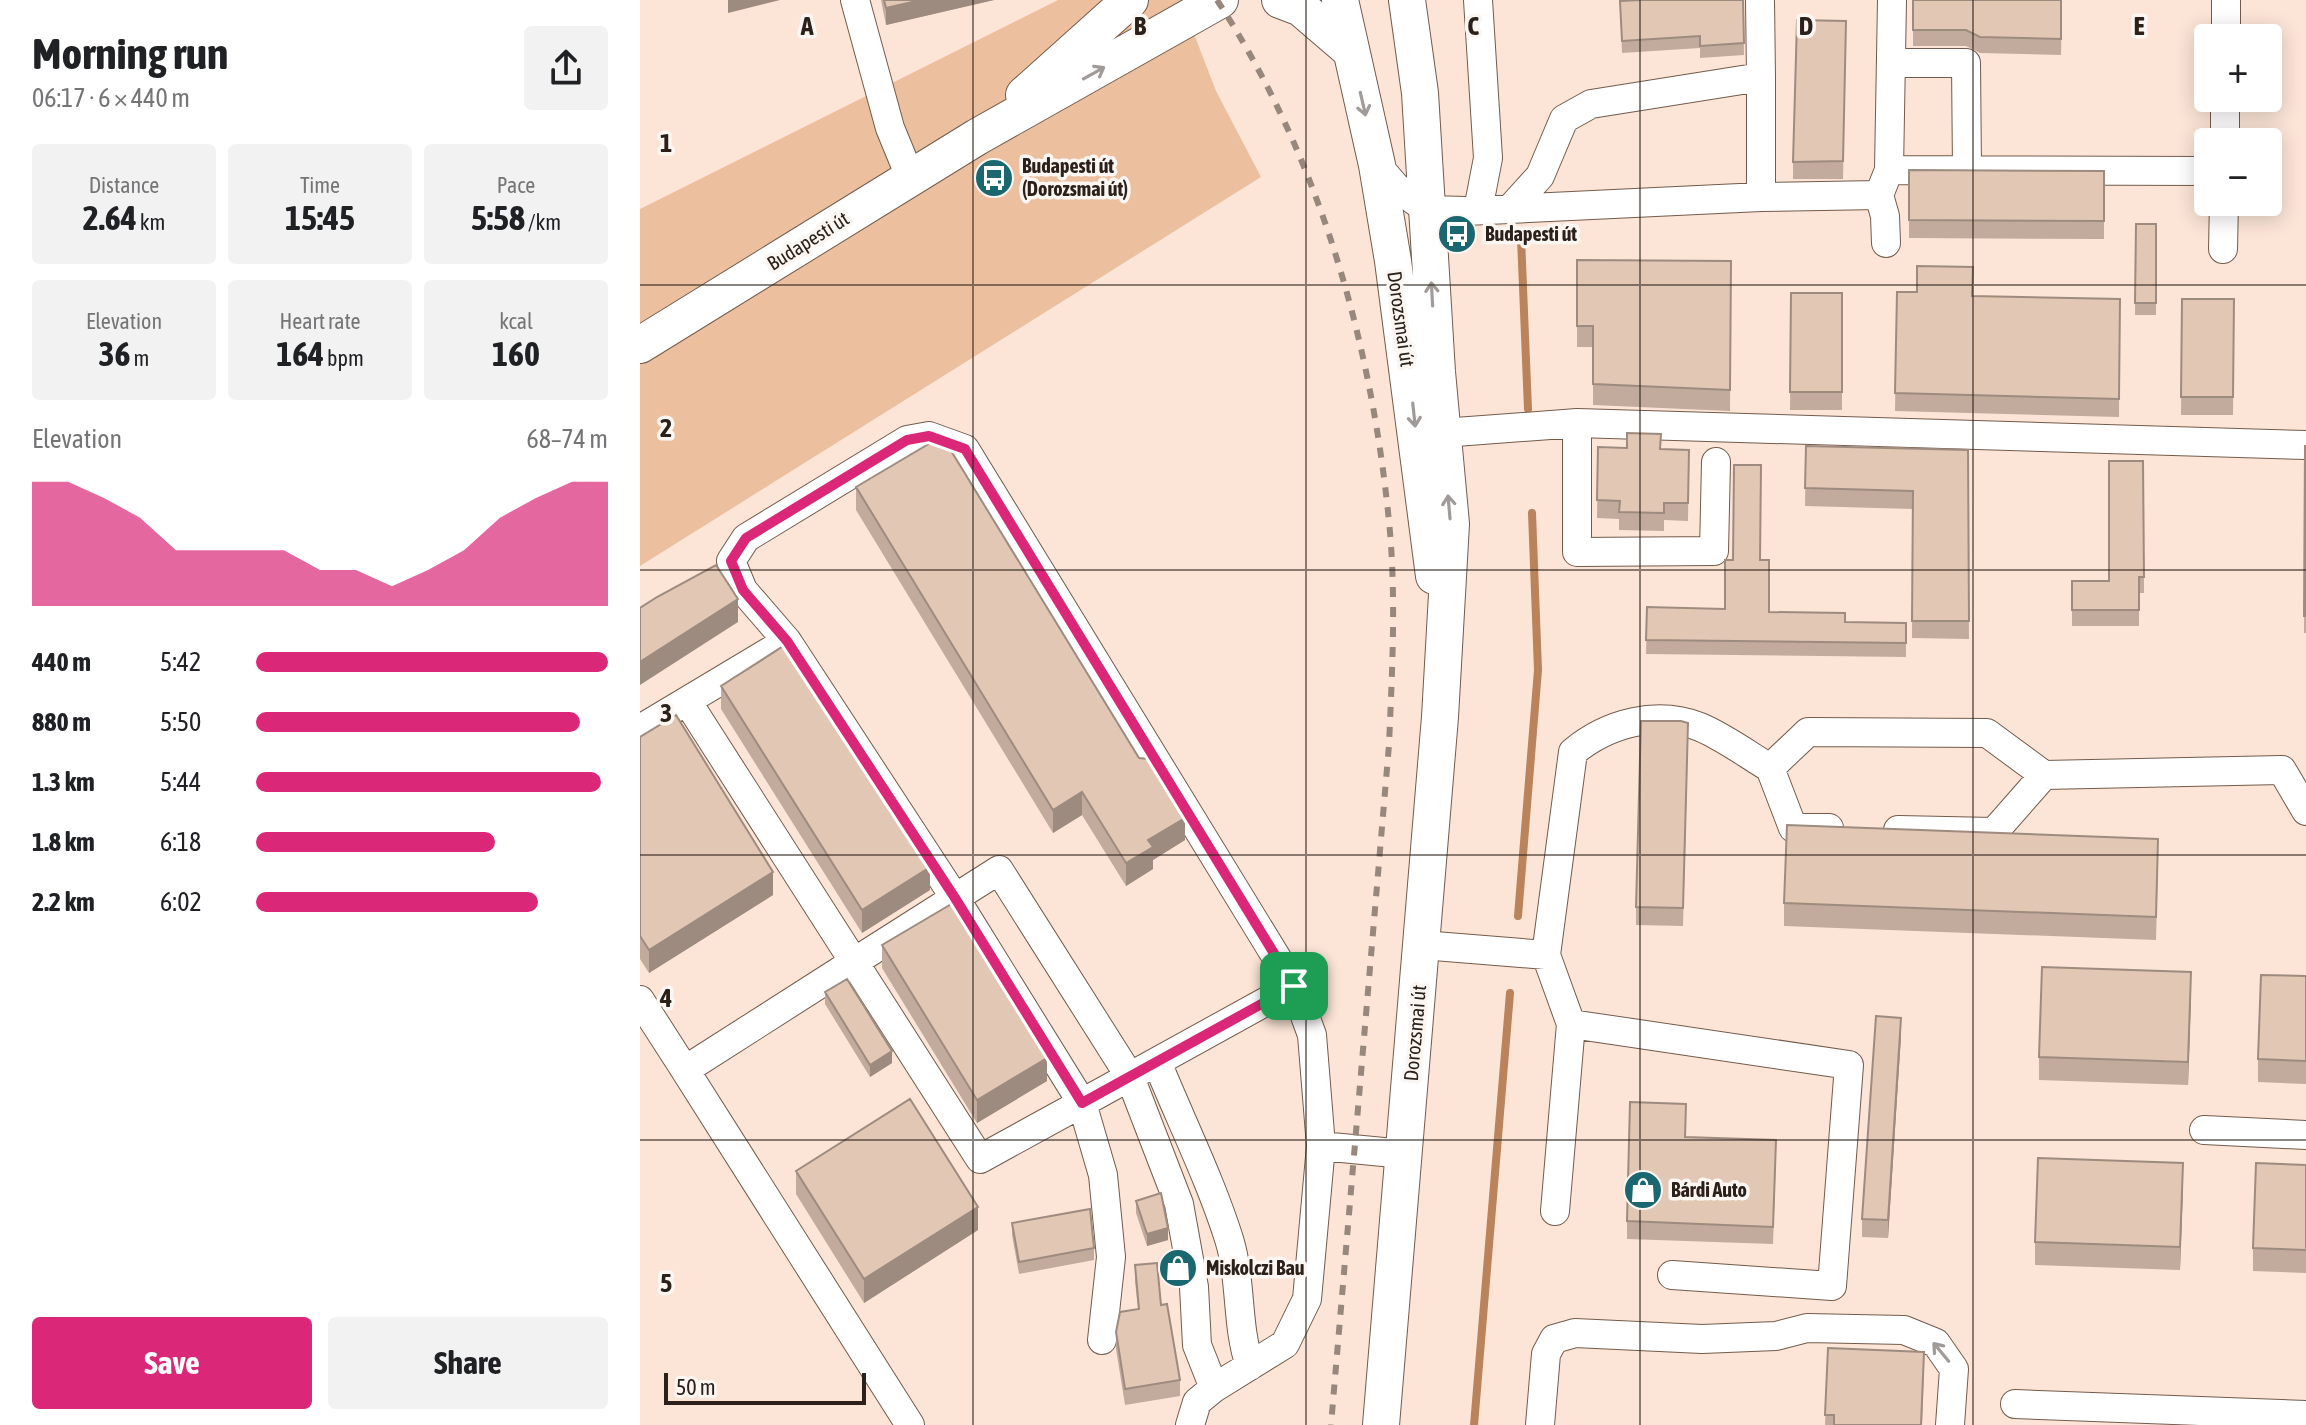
<!DOCTYPE html>
<html lang="en">
<head>
<meta charset="utf-8">
<style>
	:root { --surface:#fff; --page:#f2f2f2; --text:#202124; --muted:#757577; --accent:#db2777 }
	body { margin:0; font-family:"Asap Condensed",sans-serif; background:var(--page); color:var(--text); height:100vh; display:flex; flex-direction:column; font-size:30px; white-space:nowrap }
	* { box-sizing:border-box; margin:0 }
	p { font-size:26px; color:var(--muted) }
	.icon { flex:none; width:44px; height:44px; fill:none; stroke:currentColor; stroke-width:2; stroke-linecap:round; stroke-linejoin:round }
	.map { position:relative; flex:1; overflow:hidden }
	.panel { display:flex; flex-direction:column; background:var(--surface); width:640px }
	.panel>* { flex:none }
	.controls { position:absolute; left:1554px; top:24px; display:grid; gap:16px }
	.controls a { display:grid; place-items:center; width:88px; height:88px; border-radius:8px; background:var(--surface); box-shadow:0 4px 20px #0003; font-size:40px }
	.scale { position:absolute; left:24px; bottom:20px; width:202px; box-sizing:border-box; padding-left:8px; border:4px solid #2b211a; border-top:0; font-size:22px; line-height:28px; white-space:nowrap; color:#2b211a; -webkit-text-stroke:6px #fcf6f3; paint-order:stroke }
	.pin { position:absolute; display:grid; place-items:center; width:68px; height:68px; color:#fff; margin:-34px; border-radius:16px; box-shadow:0 4px 12px #0006 }
	.round { display:grid; place-items:center; flex:none; width:84px; height:84px; border-radius:8px; background:var(--page) }
	.summary { display:flex; align-items:center; justify-content:space-between; height:136px; padding:0 32px }
	h1 { font-size:44px; font-weight:700; line-height:60px }
	.stats { display:grid; grid-template-columns:repeat(3,1fr); gap:12px; height:136px; padding:8px 32px }
	.stats div { display:grid; align-content:center; border-radius:8px; background:var(--page); text-align:center }
	.stats b { font-size:34px; font-weight:700 }
	.stats small { font-size:22px; font-weight:400 }
	.stats p { font-size:22px }
	.chart { height:224px; padding:16px 32px }
	.chart p { display:flex; justify-content:space-between }
	.chart svg { width:100%; height:144px; margin-top:8px; fill:var(--accent); opacity:.7 }
	.cta { display:flex; gap:16px; margin-top:auto; padding:16px 32px }
	.cta a { flex:1; height:92px; border-radius:8px; background:var(--accent); color:#fff; font-size:32px; font-weight:700; line-height:92px; text-align:center }
	.cta a+a { background:var(--page); color:var(--text) }
	ul { padding:0 32px; list-style:none; font-size:26px }
	li { display:grid; grid-template-columns:128px 96px 1fr; align-items:center; height:60px }
	li i { height:20px; border-radius:10px; background:var(--accent) }
	main { display:flex; flex:1; min-height:0 }
	.map>svg:first-child { display:block }
	.grass { fill:#ecbf9f }
	.lines { fill:none; stroke-linecap:round; stroke-linejoin:round }
	.stream { stroke:#ba835c; stroke-width:8 }
	.minor-casing { stroke:#725b4b; stroke-width:30 }
	.major-casing { stroke:#725b4b; stroke-width:38 }
	.minor { stroke:#fff; stroke-width:28 }
	.major { stroke:#fff; stroke-width:36 }
	.rail { stroke:#97877c; stroke-width:6; stroke-dasharray:10 10; stroke-linecap:butt }
	.wall { fill:#c2ab9c }
	.shaded-wall { fill:#9e8b7f }
	.building { fill:#e2c7b5; stroke:#9e8b7f; stroke-width:2 }
	.oneway { stroke:#a09b98 }
	.route-casing { stroke:#fff; stroke-width:16 }
	.route { stroke:#db2777; stroke-width:10 }
	.grid { fill:none; stroke:#2b211a; stroke-width:2; stroke-opacity:0.55 }
	.labels { text-anchor:middle; stroke-width:7; stroke-linejoin:round; paint-order:stroke }
	.poi-label { font-size:20px; font-weight:bold; fill:#2b211a; stroke:#fcf6f3; text-anchor:start }
	.street-label { font-size:20px; fill:#2b211a; stroke:#fcf6f3 }
	.grid-label { font-size:26px; text-anchor:middle; font-weight:bold; fill:#2b211a; stroke:#fcf6f3; stroke-width:7; stroke-linejoin:round; paint-order:stroke }
</style>
</head>
<body>
<main>
<section class="panel">
<div class="summary"><div><h1>Morning run</h1><p>06:17 · 6 × 440 m</p></div><a class="round"><svg class="icon" aria-label="share" viewBox="0 0 24 24"><path d="M12 15V3M7 8l5-5 5 5M5 13v7h14v-7"/></svg></a></div>
<div class="stats">
<div><p>Distance</p><b>2.64<small> km</small></b></div>
<div><p>Time</p><b>15:45</b></div>
<div><p>Pace</p><b>5:58<small> /km</small></b></div>
</div>
<div class="stats">
<div><p>Elevation</p><b>36<small> m</small></b></div>
<div><p>Heart rate</p><b>164<small> bpm</small></b></div>
<div><p>kcal</p><b>160</b></div>
</div>
<div class="chart"><p><span>Elevation</span>68–74 m</p>
<svg viewBox="0 0 160 44" preserveAspectRatio="none"><path d="M0 44V6L10 6L20 11L30 17L40 27L50 27L60 27L70 27L80 33L90 33L100 38L110 33L120 27L130 17L140 11L150 6L160 6V44z"/></svg>
</div>
<ul>
<li><b>440 m</b>5:42<i style="width:100%"></i></li>
<li><b>880 m</b>5:50<i style="width:92%"></i></li>
<li><b>1.3 km</b>5:44<i style="width:98%"></i></li>
<li><b>1.8 km</b>6:18<i style="width:68%"></i></li>
<li><b>2.2 km</b>6:02<i style="width:80%"></i></li>
</ul>
<div class="cta"><a>Save</a><a>Share</a></div>
</section>
<div class="map">
<svg width="1666" height="1425" viewBox="0 0 1666 1425">
	<rect width="100%" height="100%" fill="#fce5d7"/>
	<!-- grass -->
	<path class="grass" d="M 418,0 L 541,0 L 576,91 L 621,177 L 0,566 L 0,209 Z"/>
	<g class="lines">
		<!-- stream -->
		<path class="stream" d="M 881,238 L 888,409
			M 878,916 L 898,670 L 892,513
			M 834,1425 L 870,993"/>
		<defs>
			<path id="minor" d="M 215,0 L 250,128 L 271,179
				M 1120,0 L 1121,77
				M 1586,38 L 1586,0
				M 1251,63 L 1326,63 L 1327,170
				M 1585,142 L 1585,98
				M 737,165 L 756,187 L 787,210 L 826,211 L 1121,197 L 1239,195 L 1249,170 L 1568,171
				M 1249,170 L 1252,0
				M 1239,195 L 1245,216 L 1246,243
				M 871,208 L 900,176 L 924,119 L 951,104 L 1121,77 L 1121,197
				M 838,210 L 848,158 L 838,0
				M 1583,249 L 1584,202
				M 937,423 L 937,552 L 1074,551 L 1076,462
				M 802,433 L 937,423 L 1666,445
				M 147,641 L 103,590 L 91,561 L 106,538 L 267,440 L 289,436 L 325,449 L 654,986
				M 0,729 L 147,641 L 315,898 L 442,1103 L 654,986 L 672,1035 L 681,1146 L 764,1154
				M 1189,828 L 1153,828 L 1130,768 L 1168,732 L 1347,733 L 1404,775 L 1642,770 L 1666,811
				M 1258,830 L 1354,832 L 1404,775
				M 782,945 L 906,955 L 933,752 C 968,723 1017,710 1060,727 C 1084,737 1108,755 1130,768
				M 906,955 L 931,1024 L 1209,1065 L 1192,1286 L 1032,1275
				M 0,1000 L 45,1070 L 214,962 L 47,701
				M 517,1062 C 541,1121 570,1179 589,1239 C 602,1281 596,1325 610,1366
				M 45,1070 L 270,1425
				M 1564,1130 L 1666,1135
				M 915,1211 L 931,1024
				M 462,1340 L 471,1257 L 463,1175 L 442,1103 L 340,1159 L 214,962 L 359,870 L 490,1077 L 539,1204 L 554,1287 L 557,1345 L 574,1388
				M 1375,1404 L 1666,1415
				M 550,1425 L 557,1402 L 574,1388 L 645,1344 L 667,1299 L 681,1146
				M 900,1425 L 906,1354 L 914,1339 L 935,1333 L 1062,1339 L 1136,1336 L 1167,1328 L 1264,1330 L 1296,1343 L 1314,1369 L 1310,1425"/>
			<path id="major" d="M 640,0 L 661,8 L 710,50
				M 700,0 L 737,165 L 753,261 L 794,576
				M 384,95 L 490,0
				M 0,345 L 337,137 L 580,0
				M 741,1425 L 800,717 L 811,524 L 797,372 L 780,93 L 767,0"/>
		</defs>
		<!-- minor casing -->
		<use href="#minor" class="minor-casing"/>
		<!-- major casing -->
		<use href="#major" class="major-casing"/>
		<!-- minor -->
		<use href="#minor" class="minor"/>
		<!-- major -->
		<use href="#major" class="major"/>
		<!-- rail -->
		<path class="rail" d="M 577,0 C 680,157 733,346 750,532 C 756,603 752,674 749,745 L 691,1425"/>
	</g>
	<!-- wall -->
	<path class="wall" d="M 241,0 L 354,0 L 246,25 Z
		M 1103,0 L 1104,55 L 1060,58 L 1060,48 L 982,53 L 980,1 Z
		M 1273,0 L 1422,0 L 1421,55 L 1340,53 L 1326,46 L 1273,46 Z
		M 1206,39 L 1203,179 L 1153,179 L 1153,162 Z
		M 1269,170 L 1464,171 L 1464,239 L 1269,238 Z
		M 1496,224 L 1516,224 L 1516,315 L 1495,315 Z
		M 937,260 L 1091,261 L 1090,411 L 953,405 L 953,347 L 937,347 Z
		M 1257,292 L 1333,296 L 1480,299 L 1479,417 L 1255,411 Z
		M 1151,293 L 1202,293 L 1202,410 L 1150,410 Z
		M 1542,299 L 1594,299 L 1593,415 L 1541,415 Z
		M 1166,446 L 1328,450 L 1329,639 L 1272,638 L 1273,509 L 1165,506 Z
		M 1665,446 L 1666,446 L 1666,633 L 1664,633 Z
		M 958,447 L 1049,450 L 1048,521 L 1024,520 L 1024,531 L 979,530 L 979,519 L 957,518 Z
		M 1503,461 L 1504,593 L 1499,593 L 1499,626 L 1432,626 L 1432,581 L 1469,581 Z
		M 216,487 L 545,840 L 513,860 L 513,869 L 486,886 L 442,815 L 413,833 L 216,510 Z
		M 1120,560 L 1129,612 L 1205,622 L 1266,623 L 1266,657 L 1006,654 L 1007,607 L 1085,609 Z
		M 81,686 L 290,890 L 222,933 L 81,709 Z
		M 0,737 L 133,895 L 9,973 L 0,959 Z
		M 1048,741 L 1043,926 L 996,925 L 996,907 Z
		M 1518,863 L 1516,940 L 1144,926 L 1144,903 Z
		M 242,945 L 407,1081 L 337,1123 L 242,968 Z
		M 1666,976 L 1666,1084 L 1618,1082 L 1618,1059 Z
		M 185,992 L 252,1063 L 230,1077 L 185,1004 Z
		M 1551,995 L 1548,1085 L 1399,1080 L 1399,1057 Z
		M 1261,1036 L 1248,1238 L 1222,1237 L 1222,1219 Z
		M 1045,1137 L 1136,1158 L 1133,1244 L 987,1239 L 987,1221 Z
		M 1666,1165 L 1666,1273 L 1613,1271 L 1613,1248 Z
		M 156,1171 L 338,1230 L 224,1303 L 156,1194 Z
		M 1543,1187 L 1540,1270 L 1395,1265 L 1395,1242 Z
		M 496,1201 L 528,1240 L 507,1246 L 496,1213 Z
		M 372,1223 L 454,1248 L 454,1260 L 379,1274 L 372,1235 Z
		M 495,1265 L 521,1305 L 540,1380 L 540,1396 L 485,1405 L 476,1349 L 476,1332 L 498,1309 L 495,1281 Z
		M 1188,1348 L 1284,1369 L 1282,1425 L 1185,1425 Z"/>
	<!-- shaded-wall -->
	<path class="shaded-wall" d="M 88,0 L 140,0 L 88,13 Z
		M 281,0 L 354,0 L 246,25 L 246,8 Z
		M 98,599 L 98,622 L 0,685 L 0,662 Z
		M 442,792 L 442,815 L 413,833 L 413,810 Z
		M 545,818 L 545,840 L 513,860 L 513,869 L 486,886 L 486,863 L 508,840 Z
		M 290,867 L 290,890 L 222,933 L 222,910 Z
		M 133,872 L 133,895 L 9,973 L 9,950 Z
		M 1551,972 L 1551,995 L 1548,1085 L 1548,1062 Z
		M 1261,1018 L 1261,1036 L 1248,1238 L 1248,1220 Z
		M 252,1051 L 252,1063 L 230,1077 L 230,1065 Z
		M 407,1058 L 407,1081 L 337,1123 L 337,1100 Z
		M 1543,1163 L 1543,1187 L 1540,1270 L 1540,1247 Z
		M 338,1207 L 338,1230 L 224,1303 L 224,1279 Z
		M 528,1228 L 528,1240 L 507,1246 L 507,1234 Z"/>
	<!-- building -->
	<path class="building" d="M 244,0 L 281,0 L 246,8 Z
		M 1001,0 L 1103,0 L 1104,43 L 1060,46 L 1060,36 L 982,41 L 980,1 Z
		M 1273,0 L 1421,0 L 1421,39 L 1340,37 L 1326,30 L 1273,30 Z
		M 1157,20 L 1206,21 L 1203,161 L 1153,162 Z
		M 1269,170 L 1464,171 L 1464,221 L 1269,220 Z
		M 1496,224 L 1516,224 L 1516,303 L 1495,303 Z
		M 937,260 L 1091,261 L 1090,390 L 953,384 L 953,326 L 937,326 Z
		M 1277,266 L 1333,267 L 1332,296 L 1480,299 L 1479,399 L 1255,393 L 1257,292 L 1277,292 Z
		M 1151,293 L 1202,293 L 1202,392 L 1150,392 Z
		M 1542,299 L 1594,299 L 1593,397 L 1541,397 Z
		M 987,433 L 1021,434 L 1020,449 L 1049,450 L 1048,503 L 1024,503 L 1024,513 L 979,512 L 980,501 L 957,500 L 958,447 L 987,448 Z
		M 302,436 L 499,758 L 509,759 L 545,818 L 508,840 L 513,847 L 486,863 L 442,792 L 413,810 L 216,487 Z
		M 1166,446 L 1328,450 L 1329,621 L 1272,621 L 1273,491 L 1165,488 Z
		M 1665,446 L 1666,446 L 1666,616 L 1664,616 Z
		M 1469,461 L 1503,461 L 1504,577 L 1499,577 L 1499,610 L 1432,610 L 1432,581 L 1469,581 Z
		M 1094,465 L 1121,465 L 1120,560 L 1129,560 L 1129,612 L 1205,613 L 1205,622 L 1266,623 L 1266,643 L 1006,640 L 1007,607 L 1085,609 L 1085,560 L 1093,560 Z
		M 76,565 L 98,599 L 0,662 L 0,608 L 17,597 Z
		M 145,645 L 290,867 L 222,910 L 81,686 Z
		M 36,715 L 133,872 L 9,950 L 0,936 L 0,737 Z
		M 1001,721 L 1041,721 L 1048,723 L 1043,908 L 996,907 Z
		M 1147,825 L 1518,839 L 1516,917 L 1144,903 Z
		M 313,903 L 407,1058 L 337,1100 L 242,945 Z
		M 1402,967 L 1551,972 L 1548,1062 L 1399,1057 Z
		M 1621,975 L 1666,976 L 1666,1061 L 1618,1059 Z
		M 207,979 L 252,1051 L 230,1065 L 185,992 Z
		M 1236,1016 L 1261,1018 L 1248,1220 L 1222,1219 Z
		M 270,1099 L 338,1207 L 224,1279 L 156,1171 Z
		M 990,1102 L 1046,1104 L 1045,1137 L 1136,1140 L 1133,1227 L 987,1221 Z
		M 1398,1158 L 1543,1163 L 1540,1247 L 1395,1242 Z
		M 1616,1163 L 1666,1165 L 1666,1250 L 1613,1248 Z
		M 521,1193 L 528,1228 L 507,1234 L 496,1201 Z
		M 450,1209 L 454,1248 L 379,1262 L 372,1223 Z
		M 517,1263 L 521,1305 L 527,1304 L 540,1380 L 485,1389 L 476,1332 L 480,1312 L 499,1309 L 495,1265 Z
		M 1188,1348 L 1284,1352 L 1281,1425 L 1194,1425 L 1194,1415 L 1185,1415 Z"/>
	<!-- one-way arrows -->
	<defs><path id="oneway-shaft" d="M-6 0H5M1.5-3L5.5 0L1.5 3" fill="none" stroke-width="1.6" stroke-linecap="round" stroke-linejoin="round" transform="scale(2)"/></defs>
	<g class="oneway">
		<use href="#oneway-shaft" transform="translate(454 73) rotate(-29)"/>
		<use href="#oneway-shaft" transform="translate(723 104) rotate(77)"/>
		<use href="#oneway-shaft" transform="translate(792 294) rotate(-93)"/>
		<use href="#oneway-shaft" transform="translate(774 415) rotate(84)"/>
		<use href="#oneway-shaft" transform="translate(809 507) rotate(-95)"/>
		<use href="#oneway-shaft" transform="translate(1301 1352) rotate(-130)"/>
	</g>
	<g class="lines">
		<defs>
			<path id="route" d="M 289,436 L 325,449 L 654,986 L 442,1103 L 315,898 L 147,641 L 103,590 L 91,561 L 106,538 L 267,440 Z"/>
		</defs>
		<!-- route casing -->
		<use href="#route" class="route-casing"/>
		<!-- route -->
		<use href="#route" class="route"/>
	</g>
	<!-- grid -->
	<path class="grid" d="M 333,0 L 333,1425M 666,0 L 666,1425M 1000,0 L 1000,1425M 1333,0 L 1333,1425M 0,285 L 1666,285M 0,570 L 1666,570M 0,855 L 1666,855M 0,1140 L 1666,1140"/>
	<!-- icons -->
	<defs>
		<symbol id="bus-disc" viewBox="-11 -11 22 22"><circle r="9.5" fill="#1b676f" stroke="#fcf6f3"/><path d="M-5-6H5V4H4V6H2V4H-2V6H-4V4H-5ZM-3.5-4V0h7V-4ZM-3.5 1.2v1.5H-2V1.2ZM2 1.2v1.5H3.5V1.2Z" fill="#fff"/></symbol>
		<symbol id="shop-disc" viewBox="-11 -11 22 22"><circle r="9.5" fill="#1b676f" stroke="#fcf6f3"/><path d="M-5-2.5h2.3a2.7 3.5 0 0 1 5.4 0H5L5.5 6h-11ZM-1.5-2.5h3a1.5 2.3 0 0 0-3 0Z" fill="#fff"/></symbol>
	</defs>
	<g fill-rule="evenodd">
		<use href="#bus-disc" x="332" y="156" width="44" height="44"/>
		<use href="#bus-disc" x="795" y="212" width="44" height="44"/>
		<use href="#shop-disc" x="981" y="1168" width="44" height="44"/>
		<use href="#shop-disc" x="516" y="1246" width="44" height="44"/>
	</g>
	<g class="labels">
		<!-- poi labels -->
		<g class="poi-label">
			<text x="382" y="173">Budapesti út<tspan x="382" dy="23">(Dorozsmai út)</tspan></text>
			<text x="845" y="241">Budapesti út</text>
			<text x="1031" y="1197">Bárdi Auto</text>
			<text x="566" y="1275">Miskolczi Bau</text>
		</g>
		<!-- street labels -->
		<g class="street-label">
			<text transform="translate(168 241) rotate(-32)" y="7">Budapesti út</text>
			<text transform="translate(761 319) rotate(82)" y="7">Dorozsmai út</text>
			<text transform="translate(775 1033) rotate(-85)" y="7">Dorozsmai út</text>
		</g>
	</g>
	<g class="grid-label">
		<text x="167" y="35">A</text>
		<text x="500" y="35">B</text>
		<text x="833" y="35">C</text>
		<text x="1166" y="35">D</text>
		<text x="1499" y="35">E</text>
		<text x="26" y="152">1</text>
		<text x="26" y="437">2</text>
		<text x="26" y="722">3</text>
		<text x="26" y="1007">4</text>
		<text x="26" y="1292">5</text>
	</g>
</svg>
<div class="controls">
<a>+</a>
<a>−</a>
</div>
<div class="scale">50 m</div>
<div class="pin" style="left:654px;top:986px;background:#1e9e55"><svg class="icon" aria-label="arrive" viewBox="0 0 24 24"><path d="M6 21V4h12l-3 4 3 4H6"/></svg></div>
</div>
</main>
</body>
</html>
